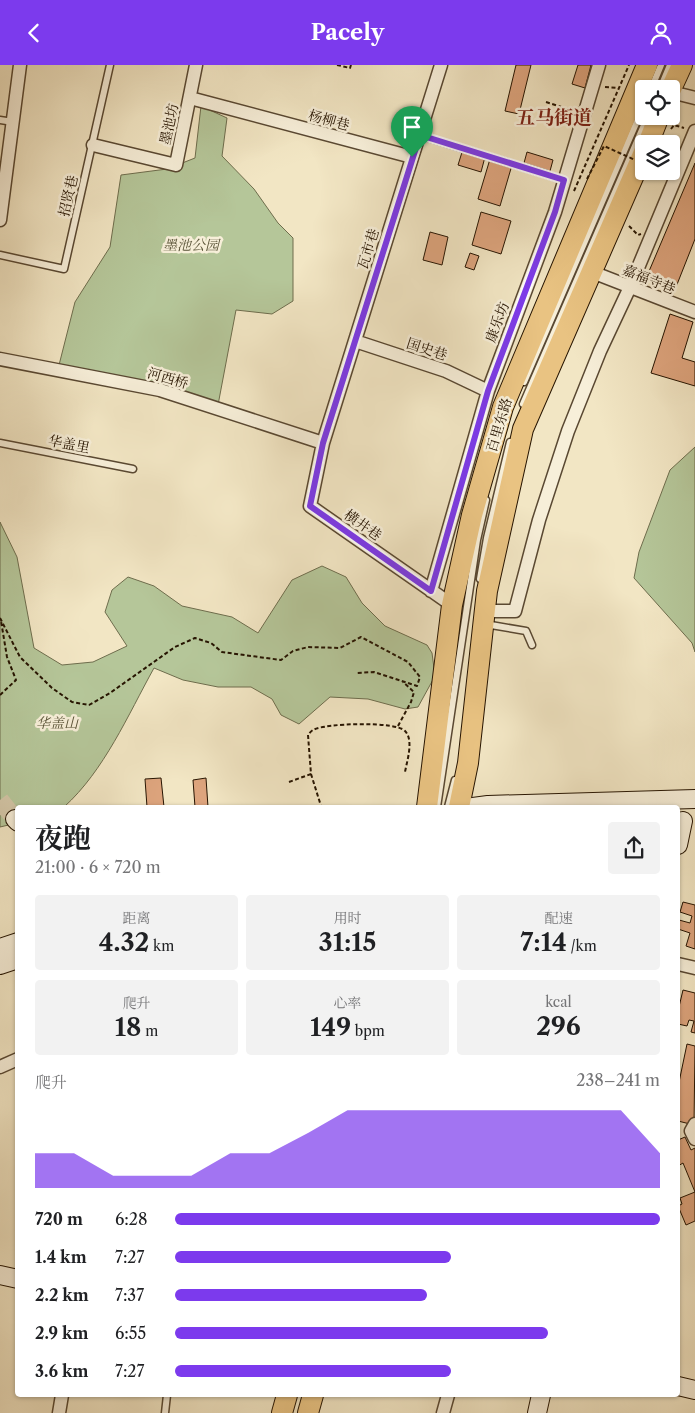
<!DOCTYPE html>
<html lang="zh">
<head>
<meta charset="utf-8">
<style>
	:root { --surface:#fff; --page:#f2f2f2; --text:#202124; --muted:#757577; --accent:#7c3aed }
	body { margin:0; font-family:"Libre Caslon Text","Noto Serif SC",serif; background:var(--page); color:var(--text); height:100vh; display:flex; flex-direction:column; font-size:19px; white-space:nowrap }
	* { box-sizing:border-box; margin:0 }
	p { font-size:16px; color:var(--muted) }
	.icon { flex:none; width:28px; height:28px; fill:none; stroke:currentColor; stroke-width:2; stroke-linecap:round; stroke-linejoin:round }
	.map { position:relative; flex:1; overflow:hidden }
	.side { position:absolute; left:15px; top:740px; width:665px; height:592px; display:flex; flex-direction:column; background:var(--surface); border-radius:5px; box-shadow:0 1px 4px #0004 }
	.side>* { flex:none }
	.buttons { position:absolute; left:635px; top:15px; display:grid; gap:10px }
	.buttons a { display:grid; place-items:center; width:45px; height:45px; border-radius:5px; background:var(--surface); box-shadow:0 1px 4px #0004; font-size:25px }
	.pin { position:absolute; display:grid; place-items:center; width:42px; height:42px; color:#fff; margin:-51px -21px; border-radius:50% 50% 50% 0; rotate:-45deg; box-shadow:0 0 5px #0007 }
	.pin .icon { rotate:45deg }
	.round { display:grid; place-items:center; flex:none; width:52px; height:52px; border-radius:5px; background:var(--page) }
	.head { display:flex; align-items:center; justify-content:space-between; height:85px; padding:0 20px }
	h1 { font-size:28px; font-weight:700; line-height:38px }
	.stats { display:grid; grid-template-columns:repeat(3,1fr); gap:8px; height:85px; padding:5px 20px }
	.stats div { display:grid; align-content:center; border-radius:5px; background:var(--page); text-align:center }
	.stats b { font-size:25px; font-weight:700 }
	.stats small { font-size:14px; font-weight:400 }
	.stats p { font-size:14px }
	.chart { height:140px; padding:10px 20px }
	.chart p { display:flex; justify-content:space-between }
	.chart svg { width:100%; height:90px; margin-top:5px; fill:var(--accent); opacity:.7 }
	ul { padding:0 20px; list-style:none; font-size:16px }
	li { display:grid; grid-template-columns:80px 60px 1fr; align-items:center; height:38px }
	li i { height:12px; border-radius:6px; background:var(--accent) }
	header { display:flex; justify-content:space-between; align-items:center; height:65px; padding:0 20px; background:var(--accent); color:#fff; font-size:22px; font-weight:700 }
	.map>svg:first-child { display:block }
	.green { fill:#b5c699; stroke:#6e6d4d }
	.building { fill:#dda47d; stroke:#261401 }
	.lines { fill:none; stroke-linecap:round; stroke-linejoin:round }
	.secondary-tunnel { stroke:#d3c6a7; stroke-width:18; stroke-dasharray:18 9; stroke-linecap:butt }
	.lane-casing { stroke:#594832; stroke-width:9 }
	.street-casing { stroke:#594832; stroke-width:15 }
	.secondary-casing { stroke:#261401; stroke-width:20 }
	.primary-casing { stroke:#261401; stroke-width:22 }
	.path { stroke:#261401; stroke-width:2; stroke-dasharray:4 2.5; stroke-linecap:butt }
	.lane { stroke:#f7efd9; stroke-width:6 }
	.street { stroke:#f7efd9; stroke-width:12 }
	.secondary { stroke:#f7efd9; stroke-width:18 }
	.primary { stroke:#e9c382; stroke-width:20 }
	.path-bridge { stroke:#261401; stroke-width:2; stroke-dasharray:4 2.5; stroke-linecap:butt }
	.route-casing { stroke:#fff; stroke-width:10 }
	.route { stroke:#7c3aed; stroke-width:6 }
	.labels { text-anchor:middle; stroke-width:5; stroke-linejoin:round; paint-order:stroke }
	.street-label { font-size:14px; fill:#261401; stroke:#f7efd9 }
	.park-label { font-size:14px; font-style:italic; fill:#585236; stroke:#f7efd9 }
	.district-label { font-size:19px; font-weight:bold; fill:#7a1f14; stroke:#f7efd9 }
</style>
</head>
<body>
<header><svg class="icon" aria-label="back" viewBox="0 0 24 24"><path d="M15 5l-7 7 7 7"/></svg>Pacely<svg class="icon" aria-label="person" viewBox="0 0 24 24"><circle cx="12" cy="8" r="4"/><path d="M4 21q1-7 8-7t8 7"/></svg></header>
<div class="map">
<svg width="695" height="1348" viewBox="0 0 695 1348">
	<rect width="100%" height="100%" fill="#f2e6c4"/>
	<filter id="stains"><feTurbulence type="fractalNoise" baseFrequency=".004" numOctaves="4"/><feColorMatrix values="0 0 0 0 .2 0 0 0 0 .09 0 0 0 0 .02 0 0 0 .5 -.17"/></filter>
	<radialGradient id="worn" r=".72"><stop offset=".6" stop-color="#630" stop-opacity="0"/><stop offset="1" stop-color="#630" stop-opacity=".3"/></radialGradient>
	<!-- green -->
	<path class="green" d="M 201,41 L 227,53 L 222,91 L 254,124 L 278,158 L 293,173 L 293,236 L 272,249 L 236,245 L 218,340 L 58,304 L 75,237 L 110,182 L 121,110 L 167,104 L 195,93 Z
		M 695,382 L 695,587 L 692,578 L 634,513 L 639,487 L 670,405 Z
		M 0,457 L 17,492 L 34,583 L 62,600 L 93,597 L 127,581 L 105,547 L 112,525 L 128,512 L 154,521 L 182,541 L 232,552 L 258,568 L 292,515 L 322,501 L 346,512 L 362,538 L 385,561 L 427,580 L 432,588 L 435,611 L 418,642 L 405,644 L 368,634 L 330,632 L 299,659 L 281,650 L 272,634 L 251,622 L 218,622 L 183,615 L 154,603 C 128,650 104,706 64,742 L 18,742 L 17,758 L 0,762 Z"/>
	<!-- building -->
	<path class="building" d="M 516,0 L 531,0 L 519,49 L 505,46 Z
		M 578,0 L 591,0 L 585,23 L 572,19 Z
		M 463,84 L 485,92 L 481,107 L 458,100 Z
		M 527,87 L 553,95 L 550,106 L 524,98 Z
		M 490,94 L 512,100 L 500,141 L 478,134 Z
		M 695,98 L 695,174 L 676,222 L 647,211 Z
		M 481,147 L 511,156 L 501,189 L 472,180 Z
		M 430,167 L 448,172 L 442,200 L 423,195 Z
		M 470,188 L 479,191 L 474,205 L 465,202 Z
		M 670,249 L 693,257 L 682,293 L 695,297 L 695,321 L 651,308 Z
		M 161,713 L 164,742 L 147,742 L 145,714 Z
		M 206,713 L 208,742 L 195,742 L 193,715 Z
		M 683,837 L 695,840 L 695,884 L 686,881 L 690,868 L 678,864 L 679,855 L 690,858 L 692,851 L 680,847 Z
		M 683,925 L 695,928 L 695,968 L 691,967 L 694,956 L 689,955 L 687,961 L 678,959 L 678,946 Z
		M 687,979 L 695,981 L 694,1060 L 678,1056 L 678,1022 Z
		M 685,1072 L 691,1085 L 695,1083 L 695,1156 L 686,1160 L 678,1141 L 682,1139 L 680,1133 L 695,1127 L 683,1098 L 678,1101 L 678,1075 Z"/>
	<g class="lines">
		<!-- secondary-tunnel -->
		<path class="secondary-tunnel" d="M 0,735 L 15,754"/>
		<defs>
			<path id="lane" d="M 651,24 L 661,0
				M 660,24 L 670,0
				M 0,55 L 13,57
				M 419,70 L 564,115
				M 0,190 L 64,204 L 110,0
				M 524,317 L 644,40
				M 523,339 L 648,51
				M 0,378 L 133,404
				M 480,514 L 487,473 L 510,377
				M 485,559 L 526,566 L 532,580
				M 437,742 L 477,475 L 486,435
				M 448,742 L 455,715
				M 165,1348 L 167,1330"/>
			<path id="street" d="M 441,0 L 323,378 L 310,441 L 452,540
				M 671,27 L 695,33
				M 190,33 L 412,92
				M 93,80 L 176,100 L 196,0
				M 0,155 L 20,0
				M 592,207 L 695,247
				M 355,276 L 446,306 L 488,326
				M 0,294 L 160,325 L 323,378
				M 431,526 L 488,326 L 555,147 L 599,0
				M 485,546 L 515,546 L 539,455 L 568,366 L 600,286 L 630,222 L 695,66
				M 678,899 L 695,903
				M 0,1002 L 18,994
				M 695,1059 L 691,1066 L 695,1074
				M 59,1348 L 62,1330
				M 443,1348 L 448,1330"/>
			<path id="secondary" d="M 473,742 L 488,740 L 695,734
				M 15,754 L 18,757
				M 678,780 L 683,756
				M 0,883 L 18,877
				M 0,900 L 18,894
				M 0,1210 L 18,1214
				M 678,1321 L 695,1325
				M 537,1348 L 541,1330"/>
			<path id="primary" d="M 671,24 L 682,0
				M 648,79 L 659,51
				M 427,742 L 452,540 L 472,450 L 503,342 L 647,0
				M 459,742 L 468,698 L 487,526 L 523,364 L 644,87
				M 282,1348 L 287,1330
				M 308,1348 L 313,1330"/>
		</defs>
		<!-- lane casing -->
		<use href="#lane" class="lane-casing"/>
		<!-- street casing -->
		<use href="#street" class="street-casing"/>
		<!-- secondary casing -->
		<use href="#secondary" class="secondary-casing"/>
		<!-- primary casing -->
		<use href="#primary" class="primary-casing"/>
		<!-- path -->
		<path class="path" d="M 337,0 L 350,3 L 351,0
			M 605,22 L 618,23
			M 546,37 L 574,46
			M 671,64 L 674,60 L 684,63
			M 574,126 L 629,0
			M 629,161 L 638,170 L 641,169
			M 0,553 L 20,592 L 52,623 L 72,637 L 89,640 L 110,628 L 175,582 L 195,573 L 211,578 L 222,587 L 281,595 L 293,586 L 308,582 L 340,583 L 361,572 L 408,597 L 420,612 L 417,621 L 374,607 L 357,608
			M 0,630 L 16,615 L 7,592 L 1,556
			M 398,661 L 411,637 L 414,627 L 403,617
			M 311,709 L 321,741
			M 289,717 L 311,709 L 308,670 C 309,669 311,666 313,665 C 324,658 397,656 405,666 C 414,675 407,696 405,707"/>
		<!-- lane -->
		<use href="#lane" class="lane"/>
		<!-- street -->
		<use href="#street" class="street"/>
		<!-- secondary -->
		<use href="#secondary" class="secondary"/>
		<!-- primary -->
		<use href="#primary" class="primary"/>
		<!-- path-bridge -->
		<path class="path-bridge" d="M 587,114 L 604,81 L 644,99"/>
	</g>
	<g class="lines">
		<defs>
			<path id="route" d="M 420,70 L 564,115 L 555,147 L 488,326 L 431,526 L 310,441 L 323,378 Z"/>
		</defs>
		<!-- route casing -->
		<use href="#route" class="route-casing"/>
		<!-- route -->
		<use href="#route" class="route"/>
	</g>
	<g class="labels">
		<!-- street labels -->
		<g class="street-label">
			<text transform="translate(329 55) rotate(15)" y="5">杨柳巷</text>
			<text transform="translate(169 59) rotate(-78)" y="5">墨池坊</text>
			<text transform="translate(68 131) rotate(-77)" y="5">招贤巷</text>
			<text transform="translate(368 184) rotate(-73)" y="5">瓦市巷</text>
			<text transform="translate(649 214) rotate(22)" y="5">嘉福寺巷</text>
			<text transform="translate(497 257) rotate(-69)" y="5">康乐坊</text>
			<text transform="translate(427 284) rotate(18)" y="5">国史巷</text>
			<text transform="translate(168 313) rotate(16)" y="5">河西桥</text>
			<text transform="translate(499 360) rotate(-73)" y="5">百里东路</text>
			<text transform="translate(69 379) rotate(11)" y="5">华盖里</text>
			<text transform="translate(363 460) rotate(35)" y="5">横井巷</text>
		</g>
		<!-- park labels -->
		<g class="park-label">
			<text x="191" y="185">墨池公园</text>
			<text x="57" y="663">华盖山</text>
		</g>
		<!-- district labels -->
		<g class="district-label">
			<text x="554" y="59">五马街道</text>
		</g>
	</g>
	<rect width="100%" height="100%" filter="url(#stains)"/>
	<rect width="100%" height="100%" fill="url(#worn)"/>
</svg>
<div class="buttons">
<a><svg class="icon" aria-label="locate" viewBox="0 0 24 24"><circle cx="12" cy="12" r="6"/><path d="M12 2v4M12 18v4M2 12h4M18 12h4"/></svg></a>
<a><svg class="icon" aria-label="layers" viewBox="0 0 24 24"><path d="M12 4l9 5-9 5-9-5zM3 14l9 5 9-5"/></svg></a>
</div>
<div class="pin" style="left:412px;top:92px;background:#1e9e55"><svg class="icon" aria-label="arrive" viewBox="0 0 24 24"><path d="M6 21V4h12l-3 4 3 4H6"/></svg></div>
<section class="side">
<div class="head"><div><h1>夜跑</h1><p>21:00 · 6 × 720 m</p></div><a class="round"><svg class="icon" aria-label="share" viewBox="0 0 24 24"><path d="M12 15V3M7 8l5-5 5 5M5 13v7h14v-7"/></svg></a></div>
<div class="stats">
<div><p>距离</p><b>4.32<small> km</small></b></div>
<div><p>用时</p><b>31:15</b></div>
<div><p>配速</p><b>7:14<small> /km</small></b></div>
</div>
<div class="stats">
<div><p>爬升</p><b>18<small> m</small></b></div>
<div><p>心率</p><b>149<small> bpm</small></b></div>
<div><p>kcal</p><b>296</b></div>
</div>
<div class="chart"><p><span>爬升</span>238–241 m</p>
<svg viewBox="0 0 160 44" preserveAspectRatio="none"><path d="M0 44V27L10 27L20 38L30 38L40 38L50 27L60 27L70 17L80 6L90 6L100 6L110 6L120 6L130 6L140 6L150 6L160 27V44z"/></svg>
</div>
<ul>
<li><b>720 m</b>6:28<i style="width:100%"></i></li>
<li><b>1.4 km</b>7:27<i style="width:57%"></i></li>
<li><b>2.2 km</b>7:37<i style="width:52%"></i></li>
<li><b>2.9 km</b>6:55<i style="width:77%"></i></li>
<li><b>3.6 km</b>7:27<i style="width:57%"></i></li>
</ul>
</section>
</div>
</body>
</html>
